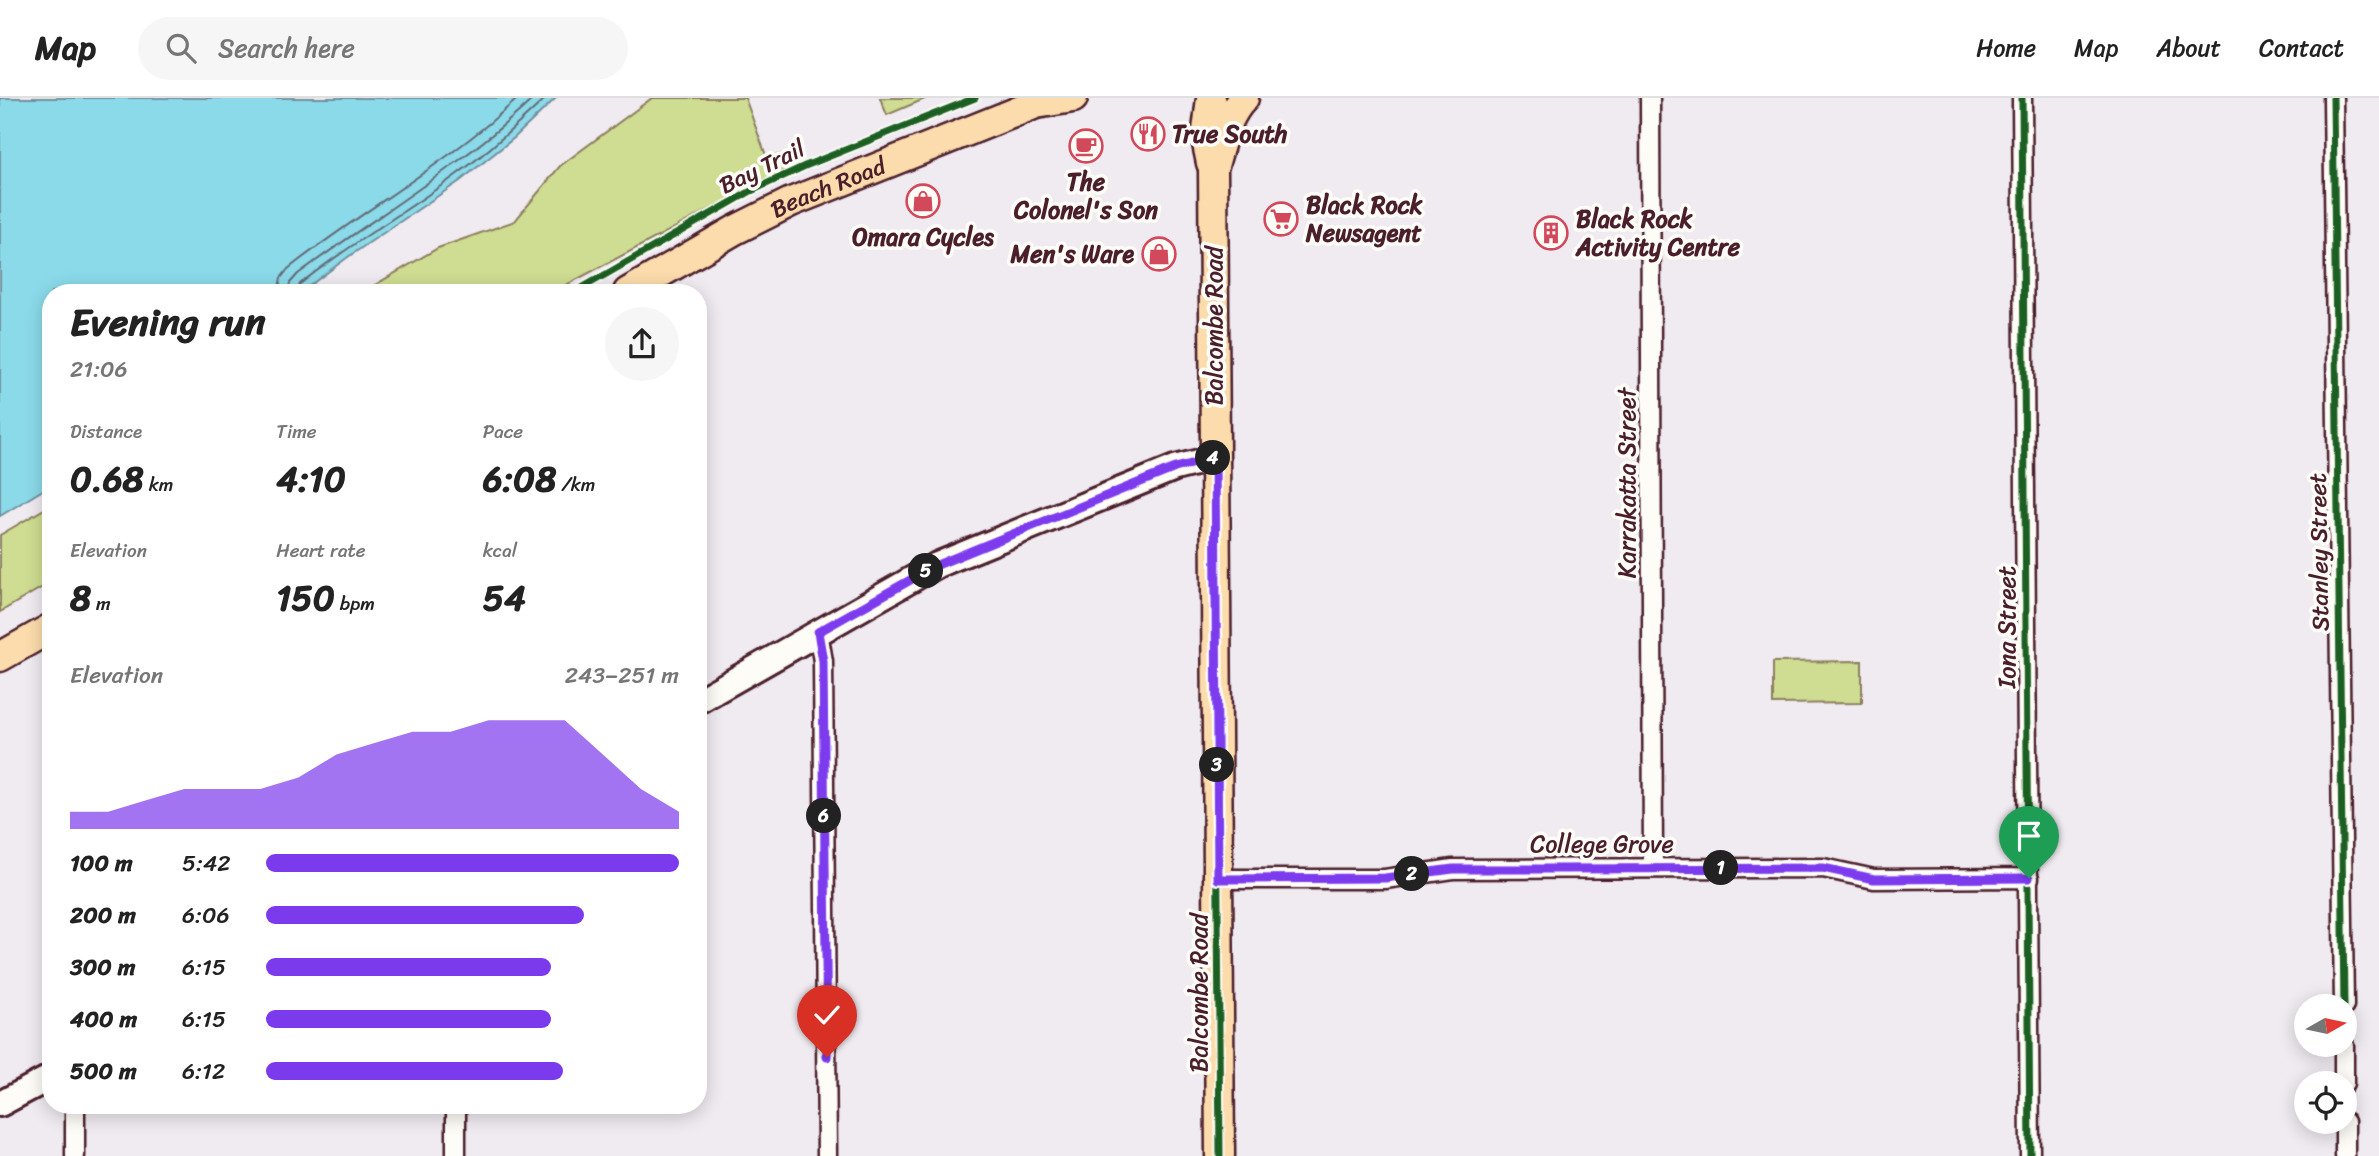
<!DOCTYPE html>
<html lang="en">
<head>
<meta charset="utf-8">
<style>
	:root { --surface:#fff; --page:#f6f6f6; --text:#222; --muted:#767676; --line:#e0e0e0; --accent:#7c3aed }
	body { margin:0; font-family:Sriracha,sans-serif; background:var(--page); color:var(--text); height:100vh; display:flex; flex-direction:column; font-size:26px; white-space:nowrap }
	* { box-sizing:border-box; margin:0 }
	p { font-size:23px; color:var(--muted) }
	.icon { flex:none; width:38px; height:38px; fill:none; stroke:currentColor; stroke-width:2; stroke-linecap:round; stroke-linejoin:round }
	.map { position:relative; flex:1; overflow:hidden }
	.drawer { position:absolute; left:42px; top:186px; width:665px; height:830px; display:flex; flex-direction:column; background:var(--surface); border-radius:28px; box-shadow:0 4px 18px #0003 }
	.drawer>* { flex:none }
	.needle { width:46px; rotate:81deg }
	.tools { position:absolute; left:2294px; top:896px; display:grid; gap:14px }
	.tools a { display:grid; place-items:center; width:63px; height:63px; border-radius:50%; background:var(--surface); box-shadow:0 4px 18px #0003; font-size:35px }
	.pin { position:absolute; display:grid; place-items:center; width:60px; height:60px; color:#fff; margin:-72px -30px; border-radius:50% 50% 50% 0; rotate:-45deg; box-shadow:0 0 7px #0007 }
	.pin .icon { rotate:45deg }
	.km { position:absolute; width:35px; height:35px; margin:-18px; border-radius:50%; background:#222; color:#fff; font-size:19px; line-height:35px; text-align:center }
	.round { display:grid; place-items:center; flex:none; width:74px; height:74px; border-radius:37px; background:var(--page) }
	.head { display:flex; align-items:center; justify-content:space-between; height:119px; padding:0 28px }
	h1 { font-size:38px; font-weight:700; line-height:52px }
	.metrics { display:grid; grid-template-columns:repeat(3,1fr); gap:10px; height:119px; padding:7px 28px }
	.metrics div { display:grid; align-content:center }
	.metrics b { font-size:35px; font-weight:700 }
	.metrics small { font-size:19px; font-weight:400 }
	.metrics p { font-size:19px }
	.chart { height:196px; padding:14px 28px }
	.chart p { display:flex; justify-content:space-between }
	.chart svg { width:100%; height:126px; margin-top:7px; fill:var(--accent); opacity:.7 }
	ul { padding:0 28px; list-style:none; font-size:23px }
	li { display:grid; grid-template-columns:112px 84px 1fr; align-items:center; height:52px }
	li i { height:18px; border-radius:9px; background:var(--accent) }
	header { display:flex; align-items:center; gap:42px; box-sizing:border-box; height:98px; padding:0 35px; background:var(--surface); border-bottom:2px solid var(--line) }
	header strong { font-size:33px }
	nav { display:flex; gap:38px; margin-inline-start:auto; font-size:24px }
	.search { width:490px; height:63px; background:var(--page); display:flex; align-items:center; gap:18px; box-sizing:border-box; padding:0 24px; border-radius:38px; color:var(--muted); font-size:26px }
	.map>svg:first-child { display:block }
	.green { fill:#cedd91; stroke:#8c7e5e; stroke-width:2 }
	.water { fill:#8bdae9; stroke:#718f9d; stroke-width:2 }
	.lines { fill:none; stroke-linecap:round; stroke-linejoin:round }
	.shore { stroke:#646a77; stroke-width:2 }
	.street-casing { stroke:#4a1f2b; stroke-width:23 }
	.secondary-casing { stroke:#4a1f2b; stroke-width:30 }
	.primary-casing { stroke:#4a1f2b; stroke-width:33 }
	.street { stroke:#fdfcf7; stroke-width:18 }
	.secondary { stroke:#fdfcf7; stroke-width:24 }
	.primary { stroke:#fcdcac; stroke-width:28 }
	.cycleway-casing { stroke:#fdfcf7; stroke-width:11 }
	.cycleway { stroke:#1b5e20; stroke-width:7 }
	.route-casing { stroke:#fff; stroke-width:14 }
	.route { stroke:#7c3aed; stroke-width:9 }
	.labels { text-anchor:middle; stroke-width:7; stroke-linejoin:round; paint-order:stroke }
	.poi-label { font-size:24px; font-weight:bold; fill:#4a1f2b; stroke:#fdfcf7; text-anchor:start }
	.street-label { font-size:24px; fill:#4a1f2b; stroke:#fdfcf7 }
</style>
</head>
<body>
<header>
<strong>Map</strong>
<div class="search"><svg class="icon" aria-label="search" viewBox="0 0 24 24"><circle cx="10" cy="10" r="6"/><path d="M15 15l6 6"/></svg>Search here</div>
<nav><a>Home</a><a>Map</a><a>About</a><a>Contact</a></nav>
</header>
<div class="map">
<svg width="2379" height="1058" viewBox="0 0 2379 1058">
	<rect width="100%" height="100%" fill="#f0ebf1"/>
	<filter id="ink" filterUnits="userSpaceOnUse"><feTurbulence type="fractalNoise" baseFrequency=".0143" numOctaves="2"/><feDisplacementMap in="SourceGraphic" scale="14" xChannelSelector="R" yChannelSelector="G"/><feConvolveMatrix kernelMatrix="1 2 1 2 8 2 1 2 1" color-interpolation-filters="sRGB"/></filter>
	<g filter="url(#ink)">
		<!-- green -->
		<path class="green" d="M 652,0 L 745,0 L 767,60 L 783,56 L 786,71 L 553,194 L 363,194 L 438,150 L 515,123 L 560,68 Z
			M 880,0 L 927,0 L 887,17 Z
			M 51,407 L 51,484 L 0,514 L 0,437 Z
			M 1862,563 L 1862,605 L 1773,606 L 1773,564 Z"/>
		<!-- water -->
		<path class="water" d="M 0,0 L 556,0 L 514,40 L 460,83 L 348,159 L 301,194 L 51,194 L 51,387 L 0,418 Z"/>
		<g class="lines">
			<!-- shore -->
			<path class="shore" d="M 278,194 L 281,180 L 288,171 C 363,111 448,66 518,0
				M 288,194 L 290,185 L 298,176 C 377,117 462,68 534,0
				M 297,194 L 300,186 C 349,146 405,115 456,77 C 488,54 517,27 546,0"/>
			<defs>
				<path id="street" d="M 1650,0 L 1653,770
					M 2022,0 L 2030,1058
					M 2333,0 L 2344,908
					M 818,534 L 823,563 L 827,1058
					M 1218,781 L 1385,781 L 1453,771 L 1823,770 L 1874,781 L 2029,780
					M 2344,947 L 2344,985
					M 75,1006 L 75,1058
					M 456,1006 L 456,1058
					M 2345,1024 L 2345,1058"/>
				<path id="secondary" d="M 698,603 L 937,467 L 1175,370 L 1215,360
					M 0,1006 L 51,979"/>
				<g id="primary">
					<path d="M 1211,0 L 1206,41 L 1211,65"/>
					<path id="s1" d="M 628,194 L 735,132 L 791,104 L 1036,6 L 1073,0"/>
					<path d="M 0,559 L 51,530"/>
					<path d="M 1220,1058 L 1213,71 C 1220,47 1226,18 1244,0"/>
				</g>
			</defs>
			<!-- street casing -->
			<use href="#street" class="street-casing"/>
			<!-- secondary casing -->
			<use href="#secondary" class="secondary-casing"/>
			<!-- primary casing -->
			<use href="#primary" class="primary-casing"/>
			<!-- street -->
			<use href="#street" class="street"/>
			<!-- secondary -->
			<use href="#secondary" class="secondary"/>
			<!-- primary -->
			<use href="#primary" class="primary"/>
			<defs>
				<path id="cycleway" d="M 2022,0 L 2030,1058
					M 2333,0 L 2344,908
					M 575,194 L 751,93 L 805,68 L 975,0
					M 1216,564 L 1220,1058"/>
			</defs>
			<!-- cycleway casing -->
			<use href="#cycleway" class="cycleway-casing"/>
			<!-- cycleway -->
			<use href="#cycleway" class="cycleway"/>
		</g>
	</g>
	<g class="lines" filter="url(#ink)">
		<defs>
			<path id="route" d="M 827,959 L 823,563 L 818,534 L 937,467 L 1175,370 L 1215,360 L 1218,781 L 1385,780 L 1453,771 L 1553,771 L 1823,770 L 1874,781 L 2029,780"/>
		</defs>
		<!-- route casing -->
		<use href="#route" class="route-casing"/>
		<!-- route -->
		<use href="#route" class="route"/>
	</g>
	<!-- icons -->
	<defs>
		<symbol id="restaurant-ring" viewBox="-11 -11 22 22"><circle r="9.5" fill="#fdfcf7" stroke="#d1495b" stroke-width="1.5"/><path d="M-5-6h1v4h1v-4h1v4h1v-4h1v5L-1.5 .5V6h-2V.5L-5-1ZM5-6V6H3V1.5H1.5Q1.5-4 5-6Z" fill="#d1495b"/></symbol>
		<symbol id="cafe-ring" viewBox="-11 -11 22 22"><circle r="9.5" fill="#fdfcf7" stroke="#d1495b" stroke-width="1.5"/><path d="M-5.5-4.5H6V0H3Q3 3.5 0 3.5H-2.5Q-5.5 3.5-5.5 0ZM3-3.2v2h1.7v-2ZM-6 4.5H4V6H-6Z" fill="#d1495b"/></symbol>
		<symbol id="shop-ring" viewBox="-11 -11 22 22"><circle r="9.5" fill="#fdfcf7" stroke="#d1495b" stroke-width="1.5"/><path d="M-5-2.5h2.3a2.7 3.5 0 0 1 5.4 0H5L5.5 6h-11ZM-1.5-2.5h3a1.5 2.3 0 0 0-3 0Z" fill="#d1495b"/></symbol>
		<symbol id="supermarket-ring" viewBox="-11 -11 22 22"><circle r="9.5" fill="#fdfcf7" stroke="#d1495b" stroke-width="1.5"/><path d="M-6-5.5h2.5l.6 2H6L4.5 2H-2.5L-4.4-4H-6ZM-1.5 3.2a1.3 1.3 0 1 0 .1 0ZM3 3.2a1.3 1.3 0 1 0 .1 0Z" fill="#d1495b"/></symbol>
		<symbol id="building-ring" viewBox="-11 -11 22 22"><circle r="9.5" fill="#fdfcf7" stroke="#d1495b" stroke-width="1.5"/><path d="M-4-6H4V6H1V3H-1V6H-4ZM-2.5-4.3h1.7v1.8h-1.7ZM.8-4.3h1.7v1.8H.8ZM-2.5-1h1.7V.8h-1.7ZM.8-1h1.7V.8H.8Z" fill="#d1495b"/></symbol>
	</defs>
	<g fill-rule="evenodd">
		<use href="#restaurant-ring" x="1129" y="17" width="38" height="38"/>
		<use href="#cafe-ring" x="1067" y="29" width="38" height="38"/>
		<use href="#shop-ring" x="904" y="84" width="38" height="38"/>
		<use href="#supermarket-ring" x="1262" y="102" width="38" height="38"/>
		<use href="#building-ring" x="1532" y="116" width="38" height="38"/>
		<use href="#shop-ring" x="1140" y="137" width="38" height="38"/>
	</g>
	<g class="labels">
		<!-- poi labels -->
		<g class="poi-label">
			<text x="1172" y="44">True South</text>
			<text x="1086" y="92" text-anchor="middle">The<tspan x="1086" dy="28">Colonel's Son</tspan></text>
			<text x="1306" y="115">Black Rock<tspan x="1306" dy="28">Newsagent</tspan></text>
			<text x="1576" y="129">Black Rock<tspan x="1576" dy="28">Activity Centre</tspan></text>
			<text x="923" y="147" text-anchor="middle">Omara Cycles</text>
			<text x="1134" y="164" text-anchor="end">Men's Ware</text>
		</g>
		<!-- street labels -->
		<g class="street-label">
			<text transform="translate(762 69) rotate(-26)" y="8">Bay Trail</text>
			<text dy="8" stroke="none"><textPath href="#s1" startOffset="226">Beach Road</textPath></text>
			<text transform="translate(1214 228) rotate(-90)" y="8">Balcombe Road</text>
			<text transform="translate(1627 385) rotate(-90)" y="8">Karrakatta Street</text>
			<text transform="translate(2319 454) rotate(-91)" y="8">Stanley Street</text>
			<text transform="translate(2007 529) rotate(-90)" y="8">Iona Street</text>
			<text x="1602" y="754">College Grove</text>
			<text transform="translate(1199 895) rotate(-90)" y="8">Balcombe Road</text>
		</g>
	</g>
</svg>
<div class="tools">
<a><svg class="needle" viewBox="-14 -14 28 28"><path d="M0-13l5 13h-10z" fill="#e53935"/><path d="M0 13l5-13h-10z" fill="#767676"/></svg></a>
<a><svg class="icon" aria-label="locate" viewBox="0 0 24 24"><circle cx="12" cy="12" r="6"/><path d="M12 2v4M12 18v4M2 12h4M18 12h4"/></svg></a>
</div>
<div class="pin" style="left:2029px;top:780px;background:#1e9e55"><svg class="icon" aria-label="arrive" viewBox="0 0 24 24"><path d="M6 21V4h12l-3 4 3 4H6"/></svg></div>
<div class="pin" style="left:827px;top:959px;background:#d93025"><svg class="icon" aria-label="check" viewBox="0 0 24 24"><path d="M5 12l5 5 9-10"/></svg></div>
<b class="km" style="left:1721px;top:770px">1</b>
<b class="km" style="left:1412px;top:776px">2</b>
<b class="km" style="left:1217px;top:667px">3</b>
<b class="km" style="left:1213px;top:360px">4</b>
<b class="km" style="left:926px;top:473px">5</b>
<b class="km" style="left:824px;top:718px">6</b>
<section class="drawer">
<div class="head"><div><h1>Evening run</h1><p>21:06</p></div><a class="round"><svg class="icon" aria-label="share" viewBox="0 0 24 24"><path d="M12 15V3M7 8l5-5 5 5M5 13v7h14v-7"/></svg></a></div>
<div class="metrics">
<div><p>Distance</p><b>0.68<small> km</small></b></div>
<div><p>Time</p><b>4:10</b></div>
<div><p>Pace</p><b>6:08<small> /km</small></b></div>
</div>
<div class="metrics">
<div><p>Elevation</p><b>8<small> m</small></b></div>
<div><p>Heart rate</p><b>150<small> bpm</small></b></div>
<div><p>kcal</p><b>54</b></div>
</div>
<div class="chart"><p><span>Elevation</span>243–251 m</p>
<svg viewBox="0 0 160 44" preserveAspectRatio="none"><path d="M0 44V38L10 38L20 34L30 30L40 30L50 30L60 26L70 18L80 14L90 10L100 10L110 6L120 6L130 6L140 18L150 30L160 38V44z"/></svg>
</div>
<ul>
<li><b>100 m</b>5:42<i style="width:100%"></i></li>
<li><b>200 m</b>6:06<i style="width:77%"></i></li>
<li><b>300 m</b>6:15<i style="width:69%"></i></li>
<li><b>400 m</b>6:15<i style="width:69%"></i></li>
<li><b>500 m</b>6:12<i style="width:72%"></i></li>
</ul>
</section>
</div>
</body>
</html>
